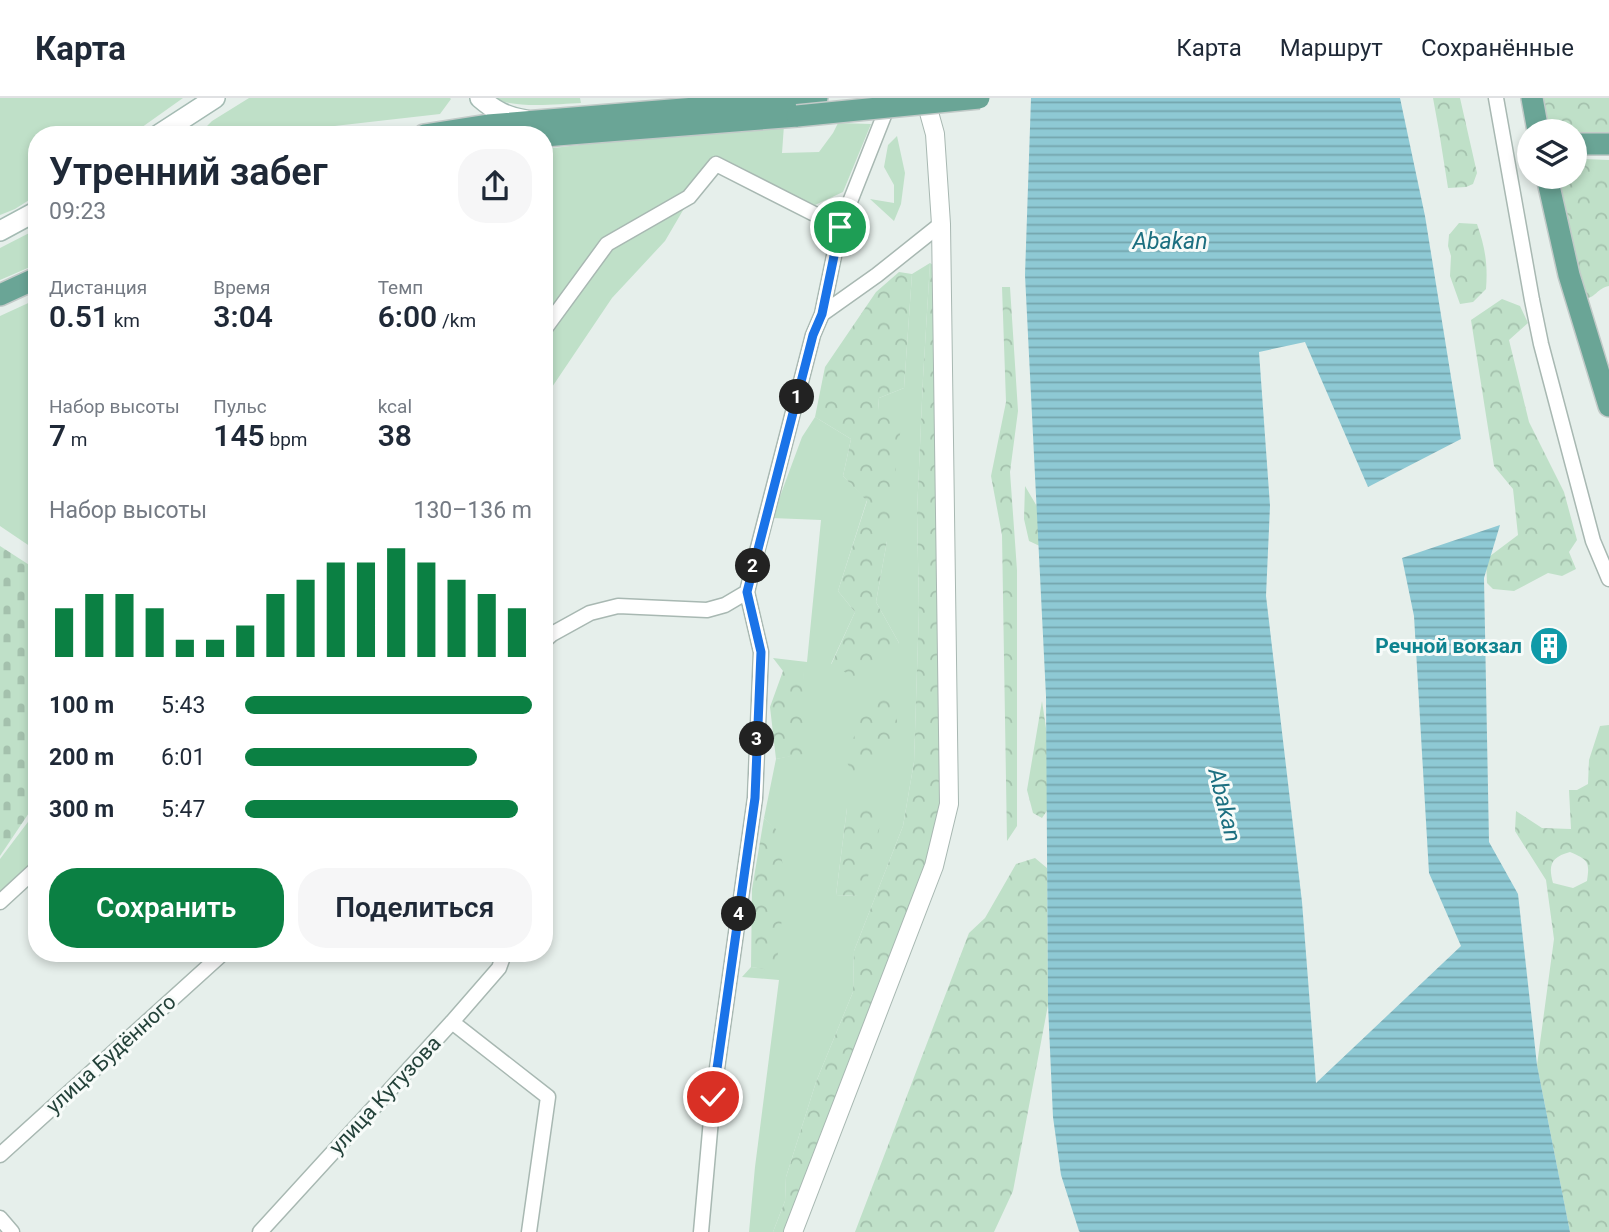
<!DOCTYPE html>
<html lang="ru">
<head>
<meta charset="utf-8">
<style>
	:root { --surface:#fff; --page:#f6f6f7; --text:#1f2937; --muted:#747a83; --line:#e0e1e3; --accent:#0b8043 }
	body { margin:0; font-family:Roboto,sans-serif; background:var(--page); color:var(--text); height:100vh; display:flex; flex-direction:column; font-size:26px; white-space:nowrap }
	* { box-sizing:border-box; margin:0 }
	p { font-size:23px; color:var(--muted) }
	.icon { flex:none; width:38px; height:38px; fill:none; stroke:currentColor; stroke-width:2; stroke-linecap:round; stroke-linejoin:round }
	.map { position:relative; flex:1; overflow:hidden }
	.details { position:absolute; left:28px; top:28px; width:525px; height:836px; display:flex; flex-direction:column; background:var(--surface); border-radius:28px; box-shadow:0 4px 10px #0003 }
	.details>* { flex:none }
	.controls { position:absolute; left:1517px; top:21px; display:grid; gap:14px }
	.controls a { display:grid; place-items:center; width:70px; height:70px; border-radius:50%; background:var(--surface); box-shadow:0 4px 10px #0003; font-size:35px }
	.pin { position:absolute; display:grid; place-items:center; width:60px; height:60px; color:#fff; margin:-30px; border:4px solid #fff; border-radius:50%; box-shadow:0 2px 7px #0007 }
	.km { position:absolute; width:35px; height:35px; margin:-18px; border-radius:50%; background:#222; color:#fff; font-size:19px; line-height:35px; text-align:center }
	.round { display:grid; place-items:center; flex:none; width:74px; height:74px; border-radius:28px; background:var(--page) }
	.head { display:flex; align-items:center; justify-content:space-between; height:119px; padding:0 21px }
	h1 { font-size:38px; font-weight:600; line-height:52px }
	.stats { display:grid; grid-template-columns:repeat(3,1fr); gap:10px; height:119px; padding:7px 21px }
	.stats div { display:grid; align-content:center }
	.stats b { font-size:30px; font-weight:600 }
	.stats small { font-size:19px; font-weight:400 }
	.stats p { font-size:19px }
	.chart { height:196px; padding:14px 21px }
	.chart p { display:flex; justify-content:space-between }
	.chart svg { width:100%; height:126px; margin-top:7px; stroke:var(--accent); stroke-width:6 }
	.button { display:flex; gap:14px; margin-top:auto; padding:14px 21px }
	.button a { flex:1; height:80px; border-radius:28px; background:var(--accent); color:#fff; font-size:28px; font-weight:600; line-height:80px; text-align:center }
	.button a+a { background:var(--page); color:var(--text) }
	ul { padding:0 21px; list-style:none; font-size:23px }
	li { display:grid; grid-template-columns:112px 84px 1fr; align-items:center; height:52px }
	li i { height:18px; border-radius:9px; background:var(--accent) }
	header { display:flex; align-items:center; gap:42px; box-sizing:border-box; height:98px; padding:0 35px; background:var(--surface); border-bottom:2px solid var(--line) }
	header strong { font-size:33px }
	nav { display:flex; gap:38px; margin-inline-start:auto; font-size:24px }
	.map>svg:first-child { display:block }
	.grass { fill:#bfe0c8; fill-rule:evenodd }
	.forest { fill:url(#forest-crowns); fill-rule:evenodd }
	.cemetery { fill:url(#cemetery-stones) }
	.water { fill:url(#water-rules) }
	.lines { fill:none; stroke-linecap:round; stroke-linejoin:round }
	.minor-casing { stroke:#a8b8b2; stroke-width:17 }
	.tertiary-casing { stroke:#a8b8b2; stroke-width:20 }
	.secondary-casing { stroke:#a4bbb3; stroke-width:22 }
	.primary-casing { stroke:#c2cac8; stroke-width:24 }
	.minor { stroke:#fff; stroke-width:14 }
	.tertiary { stroke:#fff; stroke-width:18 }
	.secondary { stroke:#fff; stroke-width:19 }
	.primary { stroke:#6aa596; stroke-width:21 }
	.primary-bridge-casing { stroke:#c2cac8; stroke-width:24; stroke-linecap:butt }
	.primary-bridge { stroke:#6aa596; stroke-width:21 }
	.route-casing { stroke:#fff; stroke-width:14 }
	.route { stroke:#1a73e8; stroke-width:9 }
	.labels { text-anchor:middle; stroke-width:6; stroke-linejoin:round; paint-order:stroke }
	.culture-label { font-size:21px; font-weight:bold; fill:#0d838f; stroke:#f7fbf9; text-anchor:end }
	.street-label { font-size:21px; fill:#24423a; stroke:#f7fbf9 }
	.water-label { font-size:23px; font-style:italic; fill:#1c6f80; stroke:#f7fbf9 }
</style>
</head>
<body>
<header>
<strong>Карта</strong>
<nav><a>Карта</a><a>Маршрут</a><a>Сохранённые</a></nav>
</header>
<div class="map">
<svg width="1609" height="1134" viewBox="0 0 1609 1134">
	<defs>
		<pattern id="forest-crowns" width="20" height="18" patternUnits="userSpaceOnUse" patternTransform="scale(1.75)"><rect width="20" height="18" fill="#bfe0c8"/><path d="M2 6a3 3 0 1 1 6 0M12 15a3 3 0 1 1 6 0" fill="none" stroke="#a4c1ad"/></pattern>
		<pattern id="cemetery-stones" width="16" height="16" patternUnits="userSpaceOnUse" patternTransform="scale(1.75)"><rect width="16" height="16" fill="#bfe0c8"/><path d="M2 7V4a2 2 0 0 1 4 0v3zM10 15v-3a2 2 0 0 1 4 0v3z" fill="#a4c1ad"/></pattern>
		<pattern id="water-rules" width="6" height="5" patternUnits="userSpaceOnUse" patternTransform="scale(1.75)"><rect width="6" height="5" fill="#8ec9d4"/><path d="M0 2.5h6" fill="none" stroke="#74a5ad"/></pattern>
	</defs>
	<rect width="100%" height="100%" fill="#e6efeb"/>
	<!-- grass -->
	<path class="grass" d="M 0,0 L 183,0 L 131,37 L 37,37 L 37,97 L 15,111 L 0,117 Z
		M 249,0 L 450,0 L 451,1 L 440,16 L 308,31 L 234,37 L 198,37 L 212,23 Z
		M 494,0 L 580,0 L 581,5 C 558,6 514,11 494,0 Z
		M 838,25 L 871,26 L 843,94 L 815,107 L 713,61 L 665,143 L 612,200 L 544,301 L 544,51 L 677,36 L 784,27 L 782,55 L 819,54 L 833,35 Z
		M 897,38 L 905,75 L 901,106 L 894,123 L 870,101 L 894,105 L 894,87 L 884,69 L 888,47 Z
		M 37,131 L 37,166 L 0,182 L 0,150 Z
		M 930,165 L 923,280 L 917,415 L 919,511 L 914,664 L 903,728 L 854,853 L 853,894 L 816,984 L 786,1079 L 785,1103 L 773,1134 L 749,1134 L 755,1069 L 779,882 L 742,879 L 751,869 L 776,872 L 776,732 L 764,720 L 776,661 L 804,655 L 803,573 L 783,573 L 773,560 L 807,564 L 821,422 L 772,420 L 802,339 L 815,319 L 851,341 L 843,378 L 867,402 L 838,493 L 855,514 L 831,566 L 899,545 L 876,504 L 887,443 L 878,312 L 879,300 L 904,290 L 912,176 ZM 847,710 L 858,798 L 836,797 Z
		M 37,201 L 37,453 L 0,428 L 0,218 Z
		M 37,712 L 37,764 L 0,797 L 0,761 Z"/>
	<!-- forest -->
	<path class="forest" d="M 1433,0 L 1460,0 L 1477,75 L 1473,86 L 1466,89 L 1448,90 L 1439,33 Z
		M 1542,0 L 1609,0 L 1609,38 L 1575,38 L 1575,33 C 1570,33 1562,35 1557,32 C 1547,27 1544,10 1542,0 Z
		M 1584,61 L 1609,62 L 1609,188 C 1596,191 1598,198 1585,201 C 1578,172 1555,104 1562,79 L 1575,79 L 1575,64 Z
		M 1459,125 L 1477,126 C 1485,149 1488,166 1486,191 L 1473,204 L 1460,206 L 1450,178 L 1451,158 L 1448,148 L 1449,137 Z
		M 930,165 L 950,179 L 947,740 L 796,1134 L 773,1134 L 785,1103 L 786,1079 L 816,984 L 853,894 L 854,853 L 903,728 L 914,664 L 919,511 L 917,415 L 923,280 Z
		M 899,174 L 912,176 L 904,290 L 879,300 L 878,312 L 901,328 L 887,443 L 876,504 L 899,545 L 868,586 L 831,567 L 855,514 L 838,493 L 867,403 L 843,378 L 851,341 L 815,319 L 825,269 L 876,194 Z
		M 1002,189 L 1010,189 L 1018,313 L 1010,374 L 1017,472 L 1017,728 L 1007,743 L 1002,437 L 991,378 L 1006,304 Z
		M 1502,201 L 1520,208 L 1528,225 L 1509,242 L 1529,324 L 1564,394 L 1577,442 L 1569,454 L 1576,471 L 1562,478 L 1548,475 L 1514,493 L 1493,491 L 1487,485 L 1486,461 L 1518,437 L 1513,391 L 1494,368 L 1471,222 Z
		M 1025,388 L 1045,422 L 1044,450 L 1029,443 L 1024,421 Z
		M 783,573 L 803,573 L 806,602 L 804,656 L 776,661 L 770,609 Z
		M 889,593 L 897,623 L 895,648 L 882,660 L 855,679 L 846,663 L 863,611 Z
		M 1042,603 L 1053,678 L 1048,711 L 1042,720 L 1033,715 L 1027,692 Z
		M 1609,627 L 1609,1134 L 1570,1134 L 1537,967 L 1554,841 L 1546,782 L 1515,733 L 1516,713 L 1542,730 L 1571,731 L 1569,692 L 1577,692 L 1588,686 L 1589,662 L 1600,628 ZM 1570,754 C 1588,762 1590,763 1587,783 L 1573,790 L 1553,785 C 1548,767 1551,759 1570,754 Z
		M 868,694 L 882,719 L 867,783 L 858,798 L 836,797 L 847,710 Z
		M 764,720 L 776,731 L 786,784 L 776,873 L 751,869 L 752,791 Z
		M 1035,760 L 1047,770 L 1048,907 L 1013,1093 L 994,1134 L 855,1134 L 969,835 L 985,820 L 1016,766 Z"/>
	<!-- cemetery -->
	<path class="cemetery" d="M 0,448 L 37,472 L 37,703 L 0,758 Z"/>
	<!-- water -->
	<path class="water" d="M 1031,0 L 1400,0 L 1425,118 L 1461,341 L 1368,389 L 1305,244 L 1259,254 L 1270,408 L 1266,498 L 1302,804 L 1316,985 L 1461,848 L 1429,775 L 1414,518 L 1402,460 L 1500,427 L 1484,480 L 1489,744 L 1518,796 L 1537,967 L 1570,1134 L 1080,1134 L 1079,1133 L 1061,1077 L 1053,1019 L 1048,907 L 1046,598 L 1025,177 Z"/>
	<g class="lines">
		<defs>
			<path id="minor" d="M 1496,0 L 1532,202 L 1541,246 L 1593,443 L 1609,481
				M 822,216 L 840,129 L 889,5
				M 544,232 L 607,146 L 689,99 L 716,66 L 840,129
				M 544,543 L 552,536 L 590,515 L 618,508 L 707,512 L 725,507 L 747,494
				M 0,804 L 37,770
				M 452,924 L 548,999 L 529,1134
				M 0,1057 L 222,856
				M 0,1120 L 12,1134
				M 260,1134 L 452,924 L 499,870 L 504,856
				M 701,1134 L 713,999 L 755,700 L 761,554 L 747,494 L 752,473 L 813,237 L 822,216 L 877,177 L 941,126"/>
			<path id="tertiary" d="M 793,1134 L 934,768 L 949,706 L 941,126 L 935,36 L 925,0"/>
			<path id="secondary" d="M 480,0 C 495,13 507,19 526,22
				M 158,37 L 215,0
				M 0,133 L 37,113"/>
			<path id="primary" d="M 1532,0 L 1538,33
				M 424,37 L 488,27 L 817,0
				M 544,38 L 797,18
				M 1575,46 L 1609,46
				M 1547,79 L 1569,177 L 1609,308
				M 0,197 L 37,180"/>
		</defs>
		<!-- minor casing -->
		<use href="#minor" class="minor-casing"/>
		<!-- tertiary casing -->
		<use href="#tertiary" class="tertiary-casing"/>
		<!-- secondary casing -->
		<use href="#secondary" class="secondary-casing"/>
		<!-- primary casing -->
		<use href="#primary" class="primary-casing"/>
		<!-- minor -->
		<use href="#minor" class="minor"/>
		<!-- tertiary -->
		<use href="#tertiary" class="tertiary"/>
		<!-- secondary -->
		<use href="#secondary" class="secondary"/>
		<!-- primary -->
		<use href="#primary" class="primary"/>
		<defs>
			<path id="primary-bridge" d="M 797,18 L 979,0"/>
		</defs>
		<!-- primary-bridge casing -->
		<use href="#primary-bridge" class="primary-bridge-casing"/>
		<!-- primary-bridge -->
		<use href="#primary-bridge" class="primary-bridge"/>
	</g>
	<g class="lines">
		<defs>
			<path id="route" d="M 713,999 L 755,700 L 761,554 L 747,494 L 813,237 L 822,216 L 840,129"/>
		</defs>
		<!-- route casing -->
		<use href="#route" class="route-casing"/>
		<!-- route -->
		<use href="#route" class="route"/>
	</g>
	<!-- icons -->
	<defs>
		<symbol id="building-disc" viewBox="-11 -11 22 22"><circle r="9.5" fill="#0f9aa8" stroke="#f7fbf9"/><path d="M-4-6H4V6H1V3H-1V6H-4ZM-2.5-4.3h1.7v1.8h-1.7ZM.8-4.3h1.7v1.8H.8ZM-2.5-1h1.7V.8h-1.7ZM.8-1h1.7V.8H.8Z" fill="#fff"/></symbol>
	</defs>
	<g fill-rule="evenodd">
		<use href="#building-disc" x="1527" y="526" width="44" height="44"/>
	</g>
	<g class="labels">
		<!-- culture labels -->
		<g class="culture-label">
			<text x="1522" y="555">Речной вокзал</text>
		</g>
		<!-- street labels -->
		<g class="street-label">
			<text transform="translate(111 956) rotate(-42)" y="7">улица Будённого</text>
			<text transform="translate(385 997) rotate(-47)" y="7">улица Кутузова</text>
		</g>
		<!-- water labels -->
		<g class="water-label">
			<text x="1170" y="151">Abakan</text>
			<text transform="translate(1225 707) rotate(76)" y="8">Abakan</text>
		</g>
	</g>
</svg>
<div class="controls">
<a><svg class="icon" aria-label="layers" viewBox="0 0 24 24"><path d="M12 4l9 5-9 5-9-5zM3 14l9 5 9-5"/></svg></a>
</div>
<div class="pin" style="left:840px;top:129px;background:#1e9e55"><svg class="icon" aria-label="arrive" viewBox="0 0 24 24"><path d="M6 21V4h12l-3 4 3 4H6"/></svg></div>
<div class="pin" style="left:713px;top:999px;background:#d93025"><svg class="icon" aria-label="check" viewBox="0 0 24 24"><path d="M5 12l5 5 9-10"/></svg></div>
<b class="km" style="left:797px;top:299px">1</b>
<b class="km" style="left:753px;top:468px">2</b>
<b class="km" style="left:757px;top:641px">3</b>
<b class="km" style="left:739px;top:816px">4</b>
<section class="details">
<div class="head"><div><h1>Утренний забег</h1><p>09:23</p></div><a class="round"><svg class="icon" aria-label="share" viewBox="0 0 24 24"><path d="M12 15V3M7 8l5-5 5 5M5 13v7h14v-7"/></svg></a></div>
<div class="stats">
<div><p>Дистанция</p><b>0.51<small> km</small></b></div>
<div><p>Время</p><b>3:04</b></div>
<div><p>Темп</p><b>6:00<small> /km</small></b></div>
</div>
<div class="stats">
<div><p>Набор высоты</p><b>7<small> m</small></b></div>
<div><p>Пульс</p><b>145<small> bpm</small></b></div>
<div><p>kcal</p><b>38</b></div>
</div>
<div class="chart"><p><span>Набор высоты</span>130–136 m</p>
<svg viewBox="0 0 160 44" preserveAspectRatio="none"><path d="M5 44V27M15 44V22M25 44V22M35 44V27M45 44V38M55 44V38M65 44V33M75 44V22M85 44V17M95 44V11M105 44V11M115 44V6M125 44V11M135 44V17M145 44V22M155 44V27"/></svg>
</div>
<ul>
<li><b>100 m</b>5:43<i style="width:100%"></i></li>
<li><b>200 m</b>6:01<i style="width:81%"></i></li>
<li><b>300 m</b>5:47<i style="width:95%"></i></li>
</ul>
<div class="button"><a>Сохранить</a><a>Поделиться</a></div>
</section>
</div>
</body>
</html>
